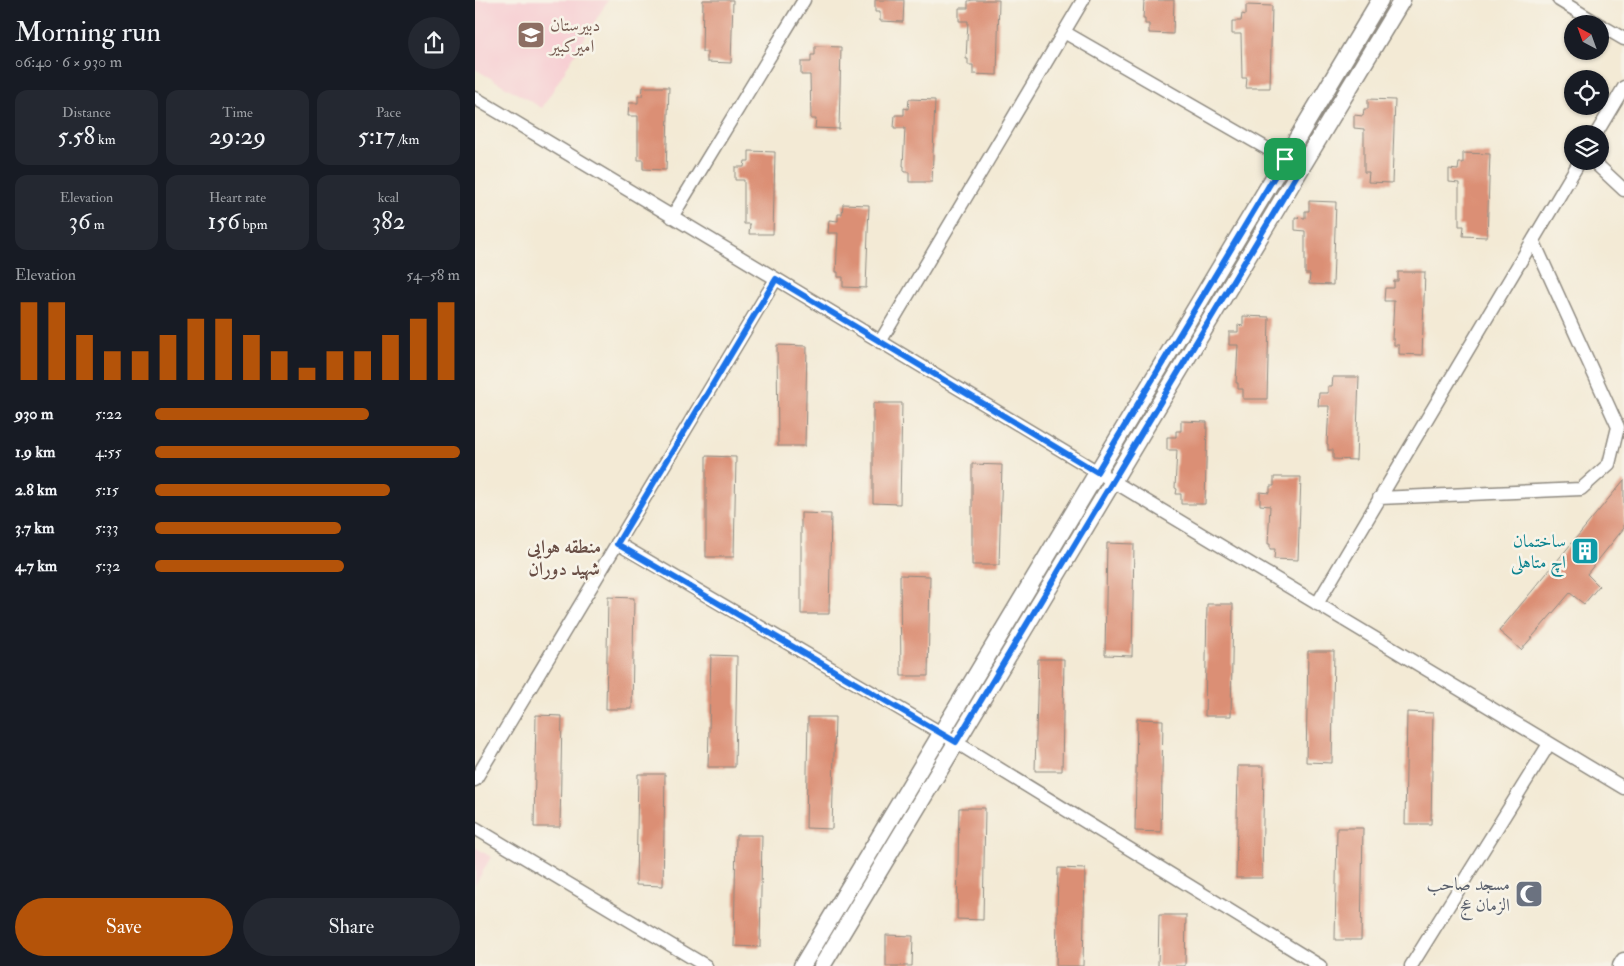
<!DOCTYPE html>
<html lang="en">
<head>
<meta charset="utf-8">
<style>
	:root { --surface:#171b24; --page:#242831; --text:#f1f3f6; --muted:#9ea1a6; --accent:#b45309 }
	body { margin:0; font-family:"IM FELL Double Pica",Amiri,serif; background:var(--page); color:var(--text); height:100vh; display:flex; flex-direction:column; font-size:19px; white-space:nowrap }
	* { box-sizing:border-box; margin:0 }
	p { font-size:16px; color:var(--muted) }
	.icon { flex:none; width:28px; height:28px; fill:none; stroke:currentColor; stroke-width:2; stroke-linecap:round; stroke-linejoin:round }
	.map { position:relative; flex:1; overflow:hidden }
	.panel { display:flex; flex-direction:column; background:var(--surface); width:475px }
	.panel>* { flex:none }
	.needle { width:32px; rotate:319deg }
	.buttons { position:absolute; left:1089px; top:15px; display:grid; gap:10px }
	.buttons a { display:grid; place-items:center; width:45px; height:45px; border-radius:50%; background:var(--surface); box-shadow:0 1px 4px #0004; font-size:25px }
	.pin { position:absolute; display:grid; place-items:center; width:42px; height:42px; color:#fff; margin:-21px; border-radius:10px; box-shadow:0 2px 8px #0006 }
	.round { display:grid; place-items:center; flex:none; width:52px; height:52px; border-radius:26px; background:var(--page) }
	.overview { display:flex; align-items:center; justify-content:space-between; height:85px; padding:0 15px }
	h1 { font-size:28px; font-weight:600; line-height:38px }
	.metrics { display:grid; grid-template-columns:repeat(3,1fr); gap:8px; height:85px; padding:5px 15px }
	.metrics div { display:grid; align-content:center; border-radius:12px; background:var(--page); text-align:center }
	.metrics b { font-size:25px; font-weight:600 }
	.metrics small { font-size:14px; font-weight:400 }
	.metrics p { font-size:14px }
	.chart { height:140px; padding:10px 15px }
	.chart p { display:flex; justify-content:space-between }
	.chart svg { width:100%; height:90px; margin-top:5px; stroke:var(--accent); stroke-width:6 }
	.cta { display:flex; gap:10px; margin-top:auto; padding:10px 15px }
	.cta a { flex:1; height:58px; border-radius:30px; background:var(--accent); color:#fff; font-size:20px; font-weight:600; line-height:58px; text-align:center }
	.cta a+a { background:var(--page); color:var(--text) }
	ul { padding:0 15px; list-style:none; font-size:16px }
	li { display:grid; grid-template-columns:80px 60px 1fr; align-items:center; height:38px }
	li i { height:12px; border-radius:6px; background:var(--accent) }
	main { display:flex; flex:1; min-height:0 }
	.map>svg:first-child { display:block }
	.built { fill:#f7cfd3 }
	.building { fill:#db8f74 }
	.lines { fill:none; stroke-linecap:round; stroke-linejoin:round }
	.minor-casing { stroke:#8f8a80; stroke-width:15 }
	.tertiary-casing { stroke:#8f8a80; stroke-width:19 }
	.minor { stroke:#fff; stroke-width:12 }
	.tertiary { stroke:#fff; stroke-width:16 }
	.route-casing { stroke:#fff; stroke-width:10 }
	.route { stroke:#1a73e8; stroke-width:6 }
	.labels { text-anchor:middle; stroke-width:5; stroke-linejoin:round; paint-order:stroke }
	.education-label { font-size:18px; fill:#785e54; stroke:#f7f3e8; text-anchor:start }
	.culture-label { font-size:18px; fill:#0d838f; stroke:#f7f3e8; text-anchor:end }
	.worship-label { font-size:18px; fill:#5b616d; stroke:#f7f3e8; text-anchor:end }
	.neighbourhood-label { font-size:19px; font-weight:bold; fill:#694e45; stroke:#f7f3e8 }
</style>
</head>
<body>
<main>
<section class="panel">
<div class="overview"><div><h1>Morning run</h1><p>06:40 · 6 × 930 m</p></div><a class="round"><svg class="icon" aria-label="share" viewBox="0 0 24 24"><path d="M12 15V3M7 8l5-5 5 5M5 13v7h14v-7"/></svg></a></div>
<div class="metrics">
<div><p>Distance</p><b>5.58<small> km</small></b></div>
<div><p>Time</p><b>29:29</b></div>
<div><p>Pace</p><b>5:17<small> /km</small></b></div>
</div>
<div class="metrics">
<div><p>Elevation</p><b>36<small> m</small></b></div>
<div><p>Heart rate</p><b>156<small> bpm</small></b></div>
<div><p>kcal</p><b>382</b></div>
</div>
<div class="chart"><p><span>Elevation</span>54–58 m</p>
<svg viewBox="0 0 160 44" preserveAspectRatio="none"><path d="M5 44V6M15 44V6M25 44V22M35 44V30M45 44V30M55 44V22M65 44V14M75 44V14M85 44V22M95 44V30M105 44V38M115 44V30M125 44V30M135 44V22M145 44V14M155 44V6"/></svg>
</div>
<ul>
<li><b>930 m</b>5:22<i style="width:70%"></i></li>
<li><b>1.9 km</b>4:55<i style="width:100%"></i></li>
<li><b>2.8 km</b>5:15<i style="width:77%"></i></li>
<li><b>3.7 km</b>5:33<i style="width:61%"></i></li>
<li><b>4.7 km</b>5:32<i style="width:62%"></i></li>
</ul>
<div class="cta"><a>Save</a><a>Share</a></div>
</section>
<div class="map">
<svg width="1149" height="966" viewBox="0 0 1149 966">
	<rect width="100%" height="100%" fill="#f7f3e8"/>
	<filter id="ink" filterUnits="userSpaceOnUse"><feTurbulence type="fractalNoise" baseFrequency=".02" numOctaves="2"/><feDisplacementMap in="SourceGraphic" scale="10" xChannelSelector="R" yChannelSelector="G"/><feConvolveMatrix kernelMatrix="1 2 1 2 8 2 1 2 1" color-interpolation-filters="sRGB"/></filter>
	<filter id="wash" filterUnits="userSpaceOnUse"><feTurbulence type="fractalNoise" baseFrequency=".0096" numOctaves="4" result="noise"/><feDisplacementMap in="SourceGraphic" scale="20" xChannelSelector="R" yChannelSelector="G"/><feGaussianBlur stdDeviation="1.12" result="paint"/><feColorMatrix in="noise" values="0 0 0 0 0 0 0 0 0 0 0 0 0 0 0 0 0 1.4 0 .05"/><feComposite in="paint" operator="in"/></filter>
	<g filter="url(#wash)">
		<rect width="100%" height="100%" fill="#f3ead5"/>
		<!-- built -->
		<path class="built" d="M 0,0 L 133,0 L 67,108 L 0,69 Z
			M 0,847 L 16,857 L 0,885 Z"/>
		<g id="blocks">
			<!-- building -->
			<path class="building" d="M 228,0 L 258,0 L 256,63 L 232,62 L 232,52 L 227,52 Z
				M 400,0 L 429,0 L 428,22 L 405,21 L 405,12 L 400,12 Z
				M 498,0 L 524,0 L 522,75 L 498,74 L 498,65 L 493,65 L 493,59 L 491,59 L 493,21 L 484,21 L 484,8 L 493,8 L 493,1 Z
				M 674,0 L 699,0 L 698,34 L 674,33 L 674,24 L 670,24 L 670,18 L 668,18 L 669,1 Z
				M 771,5 L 797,6 L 795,88 L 771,88 L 772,78 L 767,78 L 766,34 L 757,34 L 757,21 L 766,21 L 767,14 L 771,15 Z
				M 340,46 L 366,47 L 364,129 L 340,128 L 341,119 L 336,119 L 335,75 L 326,75 L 326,62 L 336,62 L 336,55 L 340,55 Z
				M 168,87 L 194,87 L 191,170 L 168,169 L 168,160 L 163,160 L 163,116 L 153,116 L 154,103 L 163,103 L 163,96 L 167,96 Z
				M 434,99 L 460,100 L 457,182 L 434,182 L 434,172 L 429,172 L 429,166 L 428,166 L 430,128 L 419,128 L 420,115 L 429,115 L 429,108 L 433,109 Z
				M 893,99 L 920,100 L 917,183 L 893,182 L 894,172 L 889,172 L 889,129 L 879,128 L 879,115 L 888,116 L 889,109 L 893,109 Z
				M 274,151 L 300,152 L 298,234 L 274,234 L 275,224 L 269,224 L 269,180 L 260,180 L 260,167 L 269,167 L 270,161 L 274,161 Z
				M 988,153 L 1015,154 L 1012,237 L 988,236 L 989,226 L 984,226 L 984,183 L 974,182 L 974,169 L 983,170 L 984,163 L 988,163 Z
				M 834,201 L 861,202 L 858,285 L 834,284 L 835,274 L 830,274 L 830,231 L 820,230 L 820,217 L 830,218 L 830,211 L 834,211 Z
				M 368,204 L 394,205 L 391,288 L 368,287 L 368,277 L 363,277 L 363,272 L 361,272 L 363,233 L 353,233 L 354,220 L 363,221 L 363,214 L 367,214 Z
				M 923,272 L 950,272 L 947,355 L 924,354 L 924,345 L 919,345 L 919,339 L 917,339 L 919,301 L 909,301 L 910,288 L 919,288 L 919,281 L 923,281 Z
				M 768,316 L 794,317 L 792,399 L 768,399 L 768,389 L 763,389 L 763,383 L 761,383 L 763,345 L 754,345 L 754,332 L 763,332 L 763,325 L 768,326 Z
				M 302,345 L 332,346 L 330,446 L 303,446 Z
				M 858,377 L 884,377 L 881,460 L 858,459 L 858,450 L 853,450 L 853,444 L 852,444 L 854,406 L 843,406 L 844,393 L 853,393 L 853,386 L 857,386 Z
				M 398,403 L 427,403 L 425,504 L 398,503 Z
				M 706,421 L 732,422 L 730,504 L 706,504 L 706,494 L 701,494 L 702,489 L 700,488 L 702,450 L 692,450 L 692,437 L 701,437 L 701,431 L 706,431 Z
				M 231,456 L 261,457 L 259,557 L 231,557 Z
				M 497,464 L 527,465 L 524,565 L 497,565 Z
				M 799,477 L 826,477 L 823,560 L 799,559 L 800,549 L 795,549 L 795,544 L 793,544 L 795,506 L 785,505 L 785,492 L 795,493 L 795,486 L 799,486 Z
				M 1149,480 L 1149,528 L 1112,574 L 1124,586 L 1109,604 L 1095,593 L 1046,650 L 1024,631 Z
				M 326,513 L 356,514 L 354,614 L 326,614 Z
				M 632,543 L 659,544 L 657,656 L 630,655 Z
				M 425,575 L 455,576 L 453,676 L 426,676 Z
				M 133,597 L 159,598 L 157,709 L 131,709 Z
				M 732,604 L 758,604 L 756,716 L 730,716 Z
				M 833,651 L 859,651 L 857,763 L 831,762 Z
				M 236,655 L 262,656 L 260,767 L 233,767 Z
				M 563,659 L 589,659 L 587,771 L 560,771 Z
				M 932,712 L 958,713 L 956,824 L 930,824 Z
				M 61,715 L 87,716 L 85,827 L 59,827 Z
				M 333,717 L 360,717 L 357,829 L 331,828 Z
				M 662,719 L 688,720 L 686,832 L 660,831 Z
				M 763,766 L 789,766 L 787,878 L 761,878 Z
				M 163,774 L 190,774 L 188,886 L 161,885 Z
				M 484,808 L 510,808 L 508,920 L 482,919 Z
				M 862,828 L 888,828 L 886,940 L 860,940 Z
				M 261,835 L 287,835 L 285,947 L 259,946 Z
				M 583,868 L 610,869 L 608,966 L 581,966 Z
				M 684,915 L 711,915 L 710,966 L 683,966 Z
				M 411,935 L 438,936 L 437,966 L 411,966 Z"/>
		</g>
	</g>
	<g filter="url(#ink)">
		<use href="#blocks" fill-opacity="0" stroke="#8f8a80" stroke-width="1"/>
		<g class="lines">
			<defs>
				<path id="minor" d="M 1084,0 L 1123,24
					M 1125,25 L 1149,39
					M 589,32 L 826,168
					M 0,98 L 1149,788
					M 1121,134 L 1149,87
					M 1118,161 L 1149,190
					M 197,217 L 329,0
					M 405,342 L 608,0
					M 904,498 L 1106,489 L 1134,464 L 1143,427 L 1058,240
					M 142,543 L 466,733 L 845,966
					M 842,604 L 1105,161
					M 0,780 L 301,279
					M 0,828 L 231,966
					M 936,966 L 1074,744"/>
				<path id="tertiary" d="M 327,966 L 905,0
					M 347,966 L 927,0
					M 1146,966 L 1149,961"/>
			</defs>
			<!-- minor casing -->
			<use href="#minor" class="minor-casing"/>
			<!-- tertiary casing -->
			<use href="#tertiary" class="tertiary-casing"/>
			<!-- minor -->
			<use href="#minor" class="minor"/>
			<!-- tertiary -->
			<use href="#tertiary" class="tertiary"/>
		</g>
	</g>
	<g class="lines" filter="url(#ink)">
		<defs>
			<path id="route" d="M 810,159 L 826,168 L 481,742 L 142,544 L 301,279 L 622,472 Z"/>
		</defs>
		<!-- route casing -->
		<use href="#route" class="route-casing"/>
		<!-- route -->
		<use href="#route" class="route"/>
	</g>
	<!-- icons -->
	<defs>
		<symbol id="school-square" viewBox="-11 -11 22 22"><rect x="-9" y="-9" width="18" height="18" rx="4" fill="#8d6e63" stroke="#f7f3e8"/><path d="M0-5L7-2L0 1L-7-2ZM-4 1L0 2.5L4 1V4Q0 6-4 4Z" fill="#fff"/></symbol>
		<symbol id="building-square" viewBox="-11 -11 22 22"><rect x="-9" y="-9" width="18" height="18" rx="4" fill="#0f9aa8" stroke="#f7f3e8"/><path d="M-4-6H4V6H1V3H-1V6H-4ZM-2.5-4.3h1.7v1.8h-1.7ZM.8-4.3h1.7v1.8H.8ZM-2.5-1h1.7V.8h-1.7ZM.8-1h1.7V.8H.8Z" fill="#fff"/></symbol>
		<symbol id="mosque-square" viewBox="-11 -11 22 22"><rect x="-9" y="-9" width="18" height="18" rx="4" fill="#6b7280" stroke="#f7f3e8"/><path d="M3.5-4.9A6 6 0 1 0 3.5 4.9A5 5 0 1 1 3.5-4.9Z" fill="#fff"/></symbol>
	</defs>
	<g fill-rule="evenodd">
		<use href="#school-square" x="40" y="19" width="32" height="32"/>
		<use href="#building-square" x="1094" y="535" width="32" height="32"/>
		<use href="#mosque-square" x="1038" y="878" width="32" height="32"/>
	</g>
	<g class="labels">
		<!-- education labels -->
		<g class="education-label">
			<text x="75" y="31">دبیرستان<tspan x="75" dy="21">امیرکبیر</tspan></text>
		</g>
		<!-- culture labels -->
		<g class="culture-label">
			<text x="1091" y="547">ساختمان<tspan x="1091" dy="21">اچ متاهلی</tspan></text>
		</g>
		<!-- worship labels -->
		<g class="worship-label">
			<text x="1035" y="890">مسجد صاحب<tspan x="1035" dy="21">الزمان عج</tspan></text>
		</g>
		<!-- neighbourhood labels -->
		<g class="neighbourhood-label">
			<text x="89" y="553">منطقه هوایی<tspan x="89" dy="22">شهید دوران</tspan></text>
		</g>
	</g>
</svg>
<div class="buttons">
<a><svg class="needle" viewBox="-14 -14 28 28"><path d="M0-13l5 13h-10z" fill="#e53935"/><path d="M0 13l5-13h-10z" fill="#9ea1a6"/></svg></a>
<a><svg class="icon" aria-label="locate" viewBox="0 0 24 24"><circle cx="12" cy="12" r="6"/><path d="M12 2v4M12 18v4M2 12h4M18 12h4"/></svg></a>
<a><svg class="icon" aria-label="layers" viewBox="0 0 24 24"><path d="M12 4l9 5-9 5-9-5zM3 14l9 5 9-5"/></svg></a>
</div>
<div class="pin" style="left:810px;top:159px;background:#1e9e55"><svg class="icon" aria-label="arrive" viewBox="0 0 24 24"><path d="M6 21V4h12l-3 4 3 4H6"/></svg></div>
</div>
</main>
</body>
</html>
